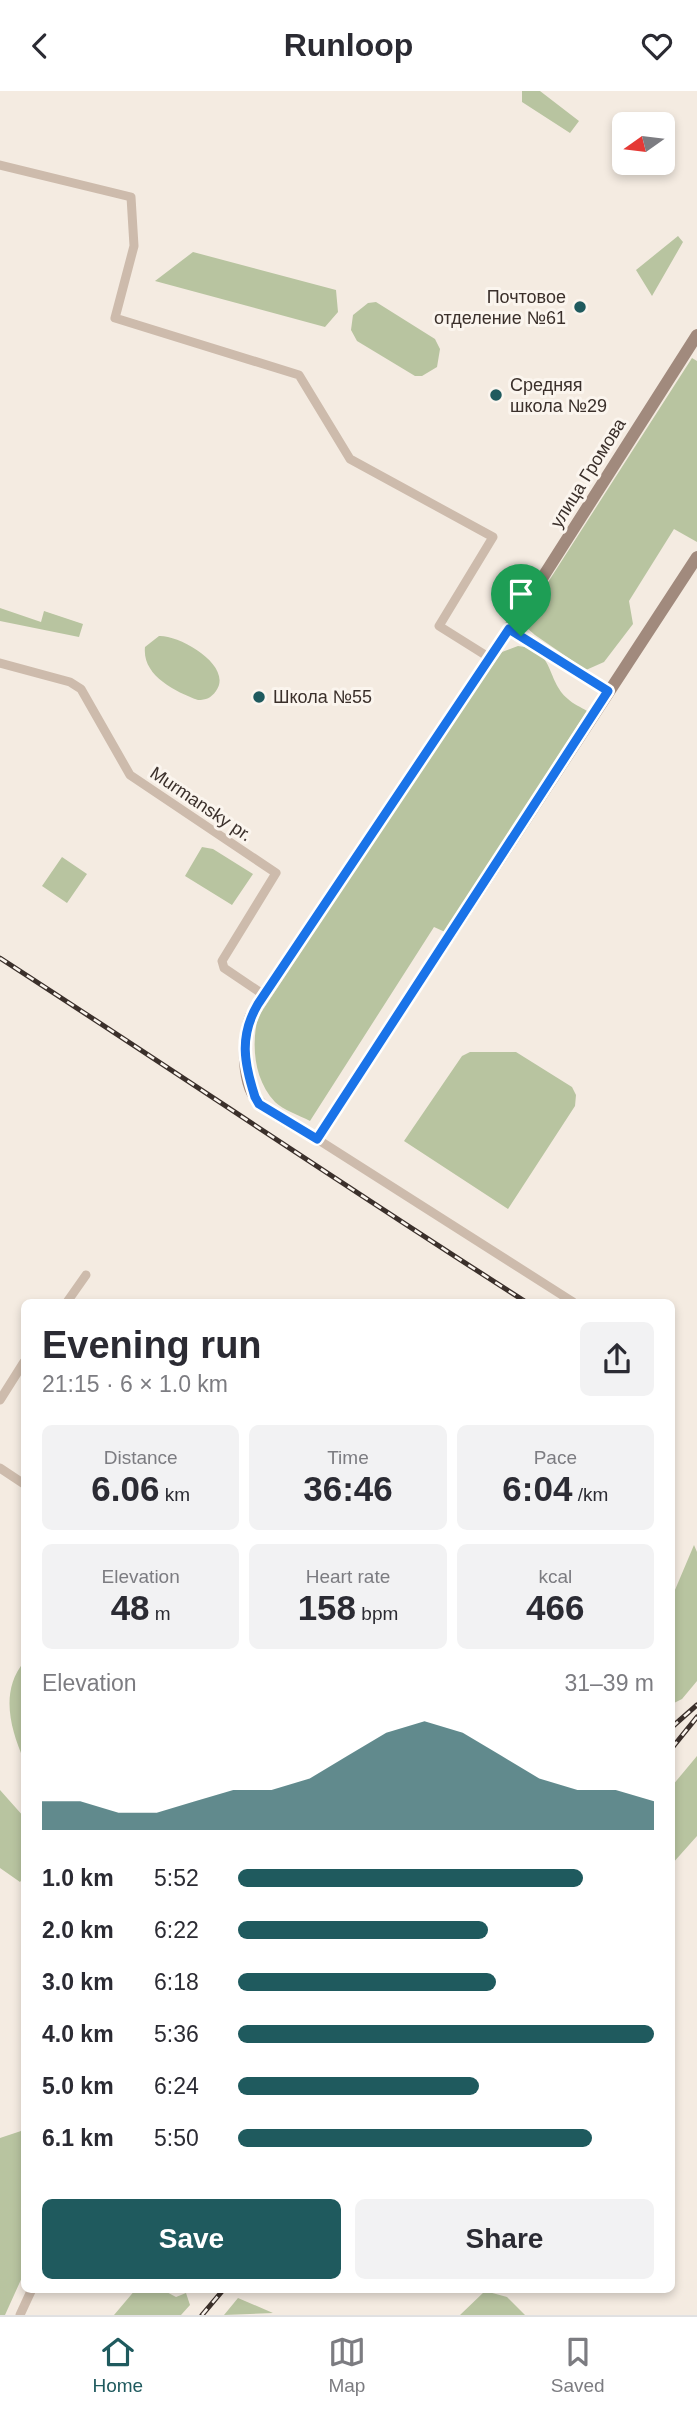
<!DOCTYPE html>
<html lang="en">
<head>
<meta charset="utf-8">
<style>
	:root { --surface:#fff; --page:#f2f2f3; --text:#2b2b33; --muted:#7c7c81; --line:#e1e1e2; --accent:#1f5a5e }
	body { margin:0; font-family:Arial,sans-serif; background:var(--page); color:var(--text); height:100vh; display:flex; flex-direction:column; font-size:26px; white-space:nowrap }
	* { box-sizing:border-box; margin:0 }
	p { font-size:23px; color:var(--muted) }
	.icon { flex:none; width:38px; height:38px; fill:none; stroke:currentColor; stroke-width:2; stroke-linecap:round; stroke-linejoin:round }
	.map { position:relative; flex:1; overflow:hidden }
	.sheet { position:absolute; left:21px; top:1208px; width:654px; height:994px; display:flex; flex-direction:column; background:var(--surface); border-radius:10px; box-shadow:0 4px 10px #0003 }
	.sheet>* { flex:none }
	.needle { width:46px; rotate:256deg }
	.tools { position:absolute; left:612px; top:21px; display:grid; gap:14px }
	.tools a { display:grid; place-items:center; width:63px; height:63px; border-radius:10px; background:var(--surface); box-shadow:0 4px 10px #0003; font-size:35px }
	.pin { position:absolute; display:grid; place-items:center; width:60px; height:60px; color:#fff; margin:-72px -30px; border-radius:50% 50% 50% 0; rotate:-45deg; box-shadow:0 0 7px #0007 }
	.pin .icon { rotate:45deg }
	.round { display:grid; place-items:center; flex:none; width:74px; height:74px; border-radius:10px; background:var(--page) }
	.head { display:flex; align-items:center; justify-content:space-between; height:119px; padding:0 21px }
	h1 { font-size:38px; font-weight:800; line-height:52px }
	.metrics { display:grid; grid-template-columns:repeat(3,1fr); gap:10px; height:119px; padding:7px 21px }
	.metrics div { display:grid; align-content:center; border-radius:10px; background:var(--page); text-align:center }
	.metrics b { font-size:35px; font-weight:800 }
	.metrics small { font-size:19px; font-weight:400 }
	.metrics p { font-size:19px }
	.chart { height:196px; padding:14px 21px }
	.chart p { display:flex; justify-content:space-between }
	.chart svg { width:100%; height:126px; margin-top:7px; fill:var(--accent); opacity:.7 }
	.cta { display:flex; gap:14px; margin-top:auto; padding:14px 21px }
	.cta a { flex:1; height:80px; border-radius:10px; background:var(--accent); color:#fff; font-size:28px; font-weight:800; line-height:80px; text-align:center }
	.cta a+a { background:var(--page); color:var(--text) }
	ul { padding:0 21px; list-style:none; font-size:23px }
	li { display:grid; grid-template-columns:112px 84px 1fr; align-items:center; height:52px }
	li i { height:18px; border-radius:9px; background:var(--accent) }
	header { display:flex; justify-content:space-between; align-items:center; height:91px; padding:0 21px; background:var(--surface); font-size:32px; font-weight:800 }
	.tabs { display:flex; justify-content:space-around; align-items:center; height:98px; border-top:2px solid var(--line); background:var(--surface); font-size:19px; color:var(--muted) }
	.tabs a { display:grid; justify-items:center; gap:4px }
	.tabs .on { color:var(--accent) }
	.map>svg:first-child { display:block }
	.green { fill:#b8c4a0 }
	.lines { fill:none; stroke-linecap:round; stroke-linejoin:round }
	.street { stroke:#cdbbac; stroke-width:9 }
	.secondary { stroke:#a18a7d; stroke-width:12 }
	.rail-casing { stroke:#3b302b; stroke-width:5 }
	.rail { stroke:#fbf5ee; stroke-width:2.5; stroke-dasharray:8; stroke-linecap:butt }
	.route-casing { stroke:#fff; stroke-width:14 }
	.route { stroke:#1a73e8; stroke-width:9 }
	.poi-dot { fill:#1f5a5e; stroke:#fbf5ee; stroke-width:2.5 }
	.labels { text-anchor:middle; stroke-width:6; stroke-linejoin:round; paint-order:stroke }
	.poi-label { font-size:18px; fill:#3b302b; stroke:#fbf5ee; text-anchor:start }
	.street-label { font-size:18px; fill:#3b302b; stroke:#fbf5ee }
</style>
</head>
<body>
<header><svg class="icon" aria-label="back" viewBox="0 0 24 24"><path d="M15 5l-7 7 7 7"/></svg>Runloop<svg class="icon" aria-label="heart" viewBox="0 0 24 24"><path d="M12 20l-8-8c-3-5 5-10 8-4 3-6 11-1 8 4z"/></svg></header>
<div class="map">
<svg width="697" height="2224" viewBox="0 0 697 2224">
	<rect width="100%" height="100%" fill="#f4ebe1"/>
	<!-- green -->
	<path class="green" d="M 522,0 L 540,0 L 579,30 L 570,42 L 522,11 Z
		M 678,145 L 683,151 L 652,205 L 636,179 Z
		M 193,161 L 336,199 L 338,221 L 325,236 L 155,190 Z
		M 376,211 L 435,248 L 440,258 L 437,276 L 422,285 L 415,285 L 357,250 L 351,239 L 353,224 L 368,212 Z
		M 692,267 L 697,270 L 697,451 L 674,438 L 629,510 L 633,533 L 604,571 L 586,579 L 535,544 L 528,538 L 525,527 Z
		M 0,517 L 41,531 L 44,520 L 83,533 L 79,546 L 0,530 Z
		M 159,545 C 180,544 234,575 216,600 C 211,607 206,609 198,609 C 174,600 142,584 145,556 Z
		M 518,555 C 556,559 545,588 568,608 C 573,613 581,616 587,620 L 445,841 L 434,836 L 310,1030 C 299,1024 283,1019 275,1011 C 254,989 251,954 258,926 L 473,601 L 502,561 Z
		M 202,756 L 213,758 L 253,783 L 232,814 L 185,785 Z
		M 62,766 L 87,783 L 67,812 L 42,795 Z
		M 470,961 L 516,961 L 572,996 L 576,1004 L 575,1015 L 508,1118 L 404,1050 L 462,965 Z
		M 694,1454 L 697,1461 L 697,1590 L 682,1608 L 672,1613 L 672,1506 Z
		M 24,1571 L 24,1669 C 10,1637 0,1600 24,1571 Z
		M 697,1665 L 697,1745 L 672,1773 L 672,1695 Z
		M 0,1699 L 24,1726 L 24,1786 L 20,1791 L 0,1777 Z
		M 24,2039 L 24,2182 L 5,2224 L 0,2224 L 0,2047 Z
		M 136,2198 L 161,2198 L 176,2206 L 186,2202 L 190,2214 L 181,2224 L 114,2224 Z
		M 485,2200 L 507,2206 L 525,2224 L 460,2224 Z
		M 238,2207 L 273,2222 L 224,2224 Z"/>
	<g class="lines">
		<!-- street -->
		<path class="street" d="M 0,74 L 131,106 L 134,155 L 115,227 L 299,284 L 350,368 L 493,446 L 439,535 L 490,567
			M 0,572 L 70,591 L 81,598 L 130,684 L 276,782 L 222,870 L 224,877 L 264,904
			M 317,1048 L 573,1211
			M 67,1211 L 86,1184
			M 0,1309 L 24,1271
			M 0,1377 L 24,1393
			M 20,2224 L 32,2198"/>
		<!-- secondary -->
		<path class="secondary" d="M 697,244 L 534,500 L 251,925 C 242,946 241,997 261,1013 C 277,1027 299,1037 317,1048 L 697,466
			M 509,538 L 608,600"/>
		<defs>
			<path id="rail" d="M 0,867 C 176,981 349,1098 526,1211
				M 672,1636 L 697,1614
				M 672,1657 L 697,1626
				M 202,2224 L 224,2198"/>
		</defs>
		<!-- rail casing -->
		<use href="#rail" class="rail-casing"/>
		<!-- rail -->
		<use href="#rail" class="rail"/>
	</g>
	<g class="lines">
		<defs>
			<path id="route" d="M 509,538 L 608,600 L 317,1048 L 259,1013 L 255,1006 C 244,972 239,945 258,913 Z"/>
		</defs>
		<!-- route casing -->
		<use href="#route" class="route-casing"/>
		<!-- route -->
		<use href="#route" class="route"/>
	</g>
	<!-- markers -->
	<g class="poi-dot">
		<circle cx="580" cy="216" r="7"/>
		<circle cx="496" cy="304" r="7"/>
		<circle cx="259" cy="606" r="7"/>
	</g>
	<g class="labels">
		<!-- poi labels -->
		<g class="poi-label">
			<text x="566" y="212" text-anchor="end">Почтовое<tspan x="566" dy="21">отделение №61</tspan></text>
			<text x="510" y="300">Средняя<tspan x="510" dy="21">школа №29</tspan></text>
			<text x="273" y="612">Школа №55</text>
		</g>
		<!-- street labels -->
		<g class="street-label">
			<text transform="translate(588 382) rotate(-58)" y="6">улица Громова</text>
			<text transform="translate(201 713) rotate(34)" y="6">Murmansky pr.</text>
		</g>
	</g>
</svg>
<div class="tools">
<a><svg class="needle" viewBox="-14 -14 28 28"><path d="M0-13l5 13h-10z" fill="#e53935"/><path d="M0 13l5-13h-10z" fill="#7c7c81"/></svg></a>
</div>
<div class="pin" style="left:521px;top:545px;background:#1e9e55"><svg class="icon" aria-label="arrive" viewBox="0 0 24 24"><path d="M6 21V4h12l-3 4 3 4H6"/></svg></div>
<section class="sheet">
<div class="head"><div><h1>Evening run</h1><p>21:15 · 6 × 1.0 km</p></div><a class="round"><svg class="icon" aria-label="share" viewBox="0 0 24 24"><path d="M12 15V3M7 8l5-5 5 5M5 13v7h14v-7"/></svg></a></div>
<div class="metrics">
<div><p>Distance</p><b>6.06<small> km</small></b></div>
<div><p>Time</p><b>36:46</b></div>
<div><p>Pace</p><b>6:04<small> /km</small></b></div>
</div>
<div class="metrics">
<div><p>Elevation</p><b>48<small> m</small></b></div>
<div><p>Heart rate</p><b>158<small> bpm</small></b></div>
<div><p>kcal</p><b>466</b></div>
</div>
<div class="chart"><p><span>Elevation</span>31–39 m</p>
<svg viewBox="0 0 160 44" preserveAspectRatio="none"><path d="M0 44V34L10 34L20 38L30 38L40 34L50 30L60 30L70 26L80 18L90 10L100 6L110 10L120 18L130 26L140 30L150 30L160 34V44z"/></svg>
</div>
<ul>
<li><b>1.0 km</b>5:52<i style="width:83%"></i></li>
<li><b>2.0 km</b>6:22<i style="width:60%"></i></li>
<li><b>3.0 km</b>6:18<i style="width:62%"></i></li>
<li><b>4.0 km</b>5:36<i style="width:100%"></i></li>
<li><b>5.0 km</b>6:24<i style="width:58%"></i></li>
<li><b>6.1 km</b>5:50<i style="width:85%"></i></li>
</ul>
<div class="cta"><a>Save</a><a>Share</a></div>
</section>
</div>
<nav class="tabs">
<a class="on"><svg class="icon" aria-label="home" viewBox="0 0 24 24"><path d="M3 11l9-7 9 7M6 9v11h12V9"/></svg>Home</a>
<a><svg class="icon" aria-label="map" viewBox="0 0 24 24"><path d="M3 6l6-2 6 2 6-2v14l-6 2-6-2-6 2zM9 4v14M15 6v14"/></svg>Map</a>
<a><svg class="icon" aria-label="saved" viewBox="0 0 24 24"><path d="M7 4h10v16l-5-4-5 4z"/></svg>Saved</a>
</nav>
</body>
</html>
